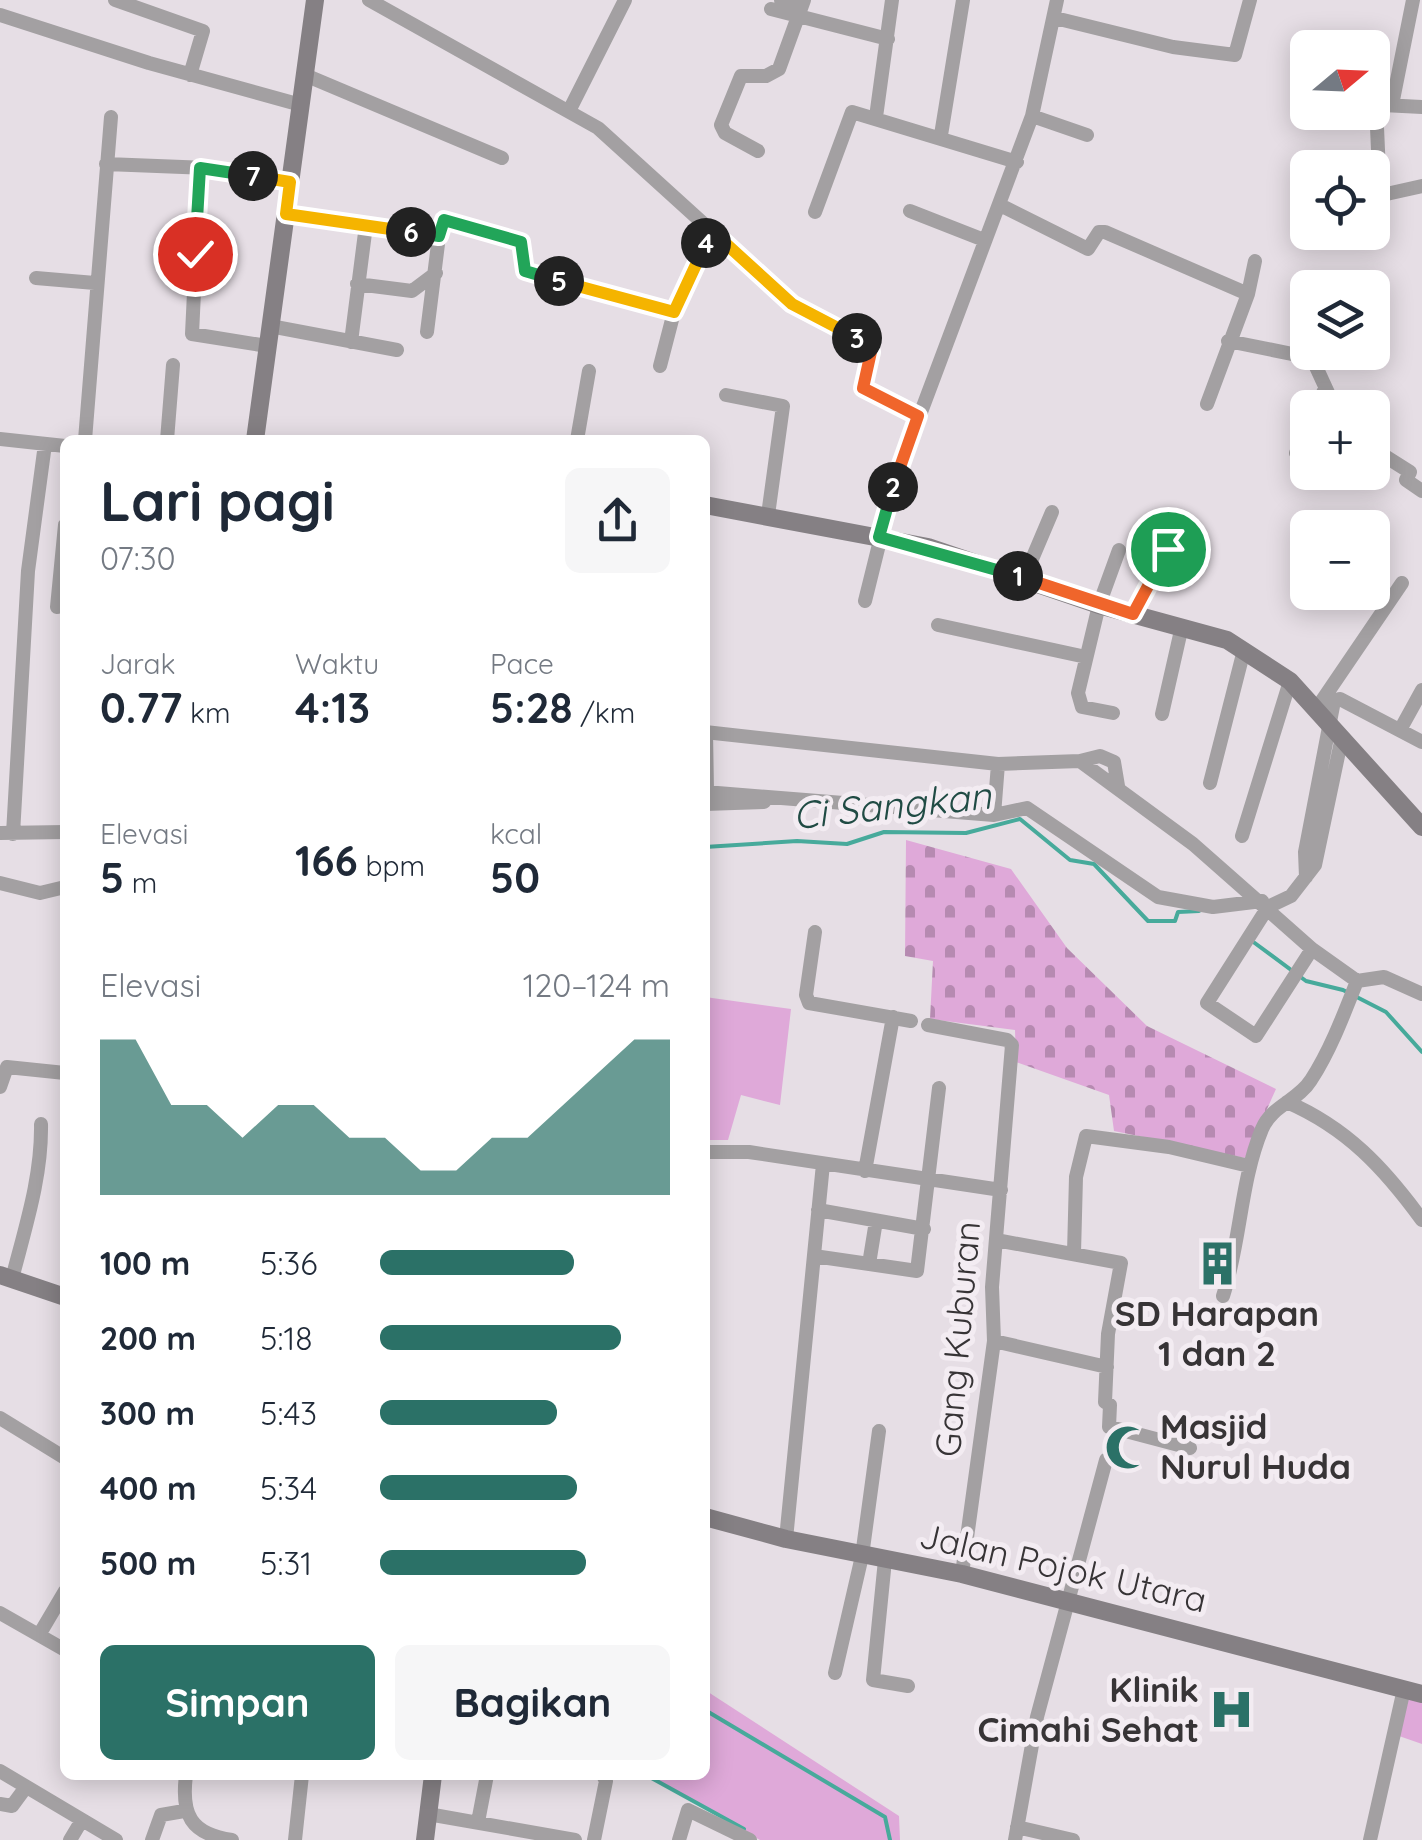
<!DOCTYPE html>
<html lang="id">
<head>
<meta charset="utf-8">
<style>
	:root { --surface:#fff; --page:#f6f6f7; --text:#1f2937; --muted:#747a83; --accent:#2b7167 }
	body { margin:0; font-family:Quicksand,sans-serif; background:var(--page); color:var(--text); height:100vh; display:flex; flex-direction:column; font-size:38px; white-space:nowrap }
	* { box-sizing:border-box; margin:0 }
	p { font-size:32px; color:var(--muted) }
	.icon { flex:none; width:55px; height:55px; fill:none; stroke:currentColor; stroke-width:2; stroke-linecap:round; stroke-linejoin:round }
	.map { position:relative; flex:1; overflow:hidden }
	.details { position:absolute; left:60px; top:435px; width:650px; height:1345px; display:flex; flex-direction:column; background:var(--surface); border-radius:15px; box-shadow:0 5px 25px #0003 }
	.details>* { flex:none }
	.needle { width:65px; rotate:71deg }
	.buttons { position:absolute; left:1290px; top:30px; display:grid; gap:20px }
	.buttons a { display:grid; place-items:center; width:100px; height:100px; border-radius:15px; background:var(--surface); box-shadow:0 5px 25px #0003; font-size:50px }
	.pin { position:absolute; display:grid; place-items:center; width:85px; height:85px; color:#fff; margin:-42px; border:5px solid #fff; border-radius:50%; box-shadow:0 2px 10px #0007 }
	.km { position:absolute; width:50px; height:50px; margin:-25px; border-radius:50%; background:#222; color:#fff; font-size:28px; line-height:50px; text-align:center }
	.round { display:grid; place-items:center; flex:none; width:105px; height:105px; border-radius:15px; background:var(--page) }
	.summary { display:flex; align-items:center; justify-content:space-between; height:170px; padding:0 40px }
	h1 { font-size:55px; font-weight:800; line-height:75px }
	.stats { display:grid; grid-template-columns:repeat(3,1fr); gap:15px; height:170px; padding:10px 40px }
	.stats div { display:grid; align-content:center }
	.stats b { font-size:42px; font-weight:800 }
	.stats small { font-size:28px; font-weight:400 }
	.stats p { font-size:28px }
	.chart { height:280px; padding:20px 40px }
	.chart p { display:flex; justify-content:space-between }
	.chart svg { width:100%; height:180px; margin-top:10px; fill:var(--accent); opacity:.7 }
	.button { display:flex; gap:20px; margin-top:auto; padding:20px 40px }
	.button a { flex:1; height:115px; border-radius:15px; background:var(--accent); color:#fff; font-size:40px; font-weight:800; line-height:115px; text-align:center }
	.button a+a { background:var(--page); color:var(--text) }
	ul { padding:0 40px; list-style:none; font-size:32px }
	li { display:grid; grid-template-columns:160px 120px 1fr; align-items:center; height:75px }
	li i { height:25px; border-radius:12px; background:var(--accent) }
	.map>svg:first-child { display:block }
	.green { fill:#dfa9d9 }
	.cemetery { fill:url(#cemetery-stones) }
	.lines { fill:none; stroke-linecap:round; stroke-linejoin:round }
	.stream { stroke:#47aa9b; stroke-width:4 }
	.street { stroke:#a3a0a2; stroke-width:14 }
	.secondary { stroke:#858084; stroke-width:18 }
	.split-1-casing { stroke:#fff; stroke-width:20 }
	.split-2-casing { stroke:#fff; stroke-width:20 }
	.split-3-casing { stroke:#fff; stroke-width:20 }
	.split-4-casing { stroke:#fff; stroke-width:20 }
	.split-5-casing { stroke:#fff; stroke-width:20 }
	.split-6-casing { stroke:#fff; stroke-width:20 }
	.split-7-casing { stroke:#fff; stroke-width:20 }
	.split-8-casing { stroke:#fff; stroke-width:20 }
	.split-1 { stroke:#f0652b; stroke-width:12 }
	.split-2 { stroke:#22a559; stroke-width:12 }
	.split-3 { stroke:#f0652b; stroke-width:12 }
	.split-4 { stroke:#f5b400; stroke-width:12 }
	.split-5 { stroke:#f5b400; stroke-width:12 }
	.split-6 { stroke:#22a559; stroke-width:12 }
	.split-7 { stroke:#f5b400; stroke-width:12 }
	.split-8 { stroke:#22a559; stroke-width:12 }
	.labels { text-anchor:middle; stroke-width:10; stroke-linejoin:round; paint-order:stroke }
	.poi-label { font-size:35px; font-weight:bold; fill:#373436; stroke:#f3ecf2 }
	.street-label { font-size:35px; fill:#373436; stroke:#f3ecf2 }
	.water-label { font-size:38px; font-style:italic; fill:#204b44; stroke:#f3ecf2 }
</style>
</head>
<body>
<div class="map">
<svg width="1422" height="1840" viewBox="0 0 1422 1840">
	<defs>
		<pattern id="cemetery-stones" width="16" height="16" patternUnits="userSpaceOnUse" patternTransform="scale(2.5)"><rect width="16" height="16" fill="#dfa9d9"/><path d="M2 7V4a2 2 0 0 1 4 0v3zM10 15v-3a2 2 0 0 1 4 0v3z" fill="#b68ab1"/></pattern>
	</defs>
	<rect width="100%" height="100%" fill="#e6dee5"/>
	<!-- green -->
	<path class="green" d="M 705,997 L 791,1009 L 780,1105 L 741,1095 L 728,1140 L 705,1140 Z
		M 705,1690 L 899,1816 L 900,1840 L 760,1840 L 646,1775 L 705,1775 Z
		M 1408,1695 L 1422,1699 L 1422,1744 L 1399,1736 Z"/>
	<!-- cemetery -->
	<path class="cemetery" d="M 906,840 L 1011,869 L 1067,948 L 1147,1026 L 1276,1089 L 1245,1158 L 1114,1131 L 1109,1095 L 1016,1062 L 1015,1030 L 930,1019 L 933,961 L 905,956 Z"/>
	<g class="lines">
		<!-- stream -->
		<path class="stream" d="M 705,847 L 797,841 L 847,844 L 884,832 L 966,833 L 1020,819 L 1070,860 L 1094,864 L 1148,921 L 1175,921 L 1178,912 L 1199,911
			M 1252,941 L 1306,981 L 1343,990 L 1386,1012 L 1422,1052
			M 705,1710 L 885,1817 L 890,1840
			M 646,1775 L 744,1829"/>
		<!-- street -->
		<path class="street" d="M 115,0 L 203,31 L 190,75
			M 369,0 L 598,128 L 792,304 L 860,340 L 871,352 L 863,388 L 918,416
			M 781,0 L 802,5
			M 771,9 L 888,39
			M 0,15 L 149,63 L 301,105
			M 1055,18 L 1173,47 L 1235,55 L 1250,0
			M 305,75 L 502,158
			M 1300,101 L 1308,101
			M 1376,105 L 1380,195
			M 1383,105 L 1422,107
			M 1392,105 L 1413,0
			M 569,111 L 625,0
			M 1032,116 L 1087,135
			M 876,117 L 892,0
			M 941,135 L 963,0
			M 758,151 L 725,133 L 721,125 L 741,76 L 766,76 L 779,69 L 804,0
			M 106,164 L 208,168 L 290,182
			M 200,168 L 192,334 L 267,346
			M 1373,197 L 1422,186
			M 1000,205 L 1088,249 L 1099,232 L 1105,232 L 1248,294
			M 910,211 L 984,240
			M 815,212 L 852,112 L 1017,162
			M 286,214 L 439,236 L 427,332
			M 439,236 L 444,219 L 521,242 L 526,272 L 674,312
			M 36,278 L 95,283
			M 357,284 L 412,291 L 436,273
			M 270,326 L 397,350
			M 1228,341 L 1312,358 L 1322,352
			M 351,342 L 366,225
			M 1312,358 L 1335,408
			M 660,366 L 674,312 L 712,231
			M 726,395 L 783,406 L 768,515
			M 1207,404 L 1248,294 L 1255,261
			M 1315,408 L 1325,389
			M 0,439 L 65,446
			M 85,440 L 111,117
			M 167,440 L 173,365
			M 577,440 L 589,371
			M 1372,448 L 1410,472 L 1406,480 L 1422,491
			M 1296,453 L 1308,426
			M 1024,578 L 1052,512
			M 865,601 L 894,484 L 1032,116 L 1057,0
			M 57,607 L 65,525
			M 1133,614 L 1168,549
			M 938,625 L 1086,657
			M 1317,708 L 1402,583
			M 1113,713 L 1082,707 L 1078,693 L 1099,605 L 1119,550
			M 1162,714 L 1182,626
			M 1400,730 L 1422,690
			M 705,732 L 998,764 L 1080,761 L 1193,844 L 1312,949 L 1357,981
			M 706,732 L 707,791
			M 1080,761 L 1100,756 L 1114,762 L 1118,786
			M 1210,783 L 1244,650
			M 705,792 L 994,815 L 1027,808 L 1158,897 L 1213,907 L 1262,901
			M 705,804 L 764,802
			M 994,815 L 998,764
			M 0,833 L 65,832
			M 13,834 L 28,571 L 45,444
			M 1242,836 L 1290,681
			M 1306,877 L 1305,852 L 1334,701 L 1340,699 L 1422,742
			M 0,883 L 40,893 L 65,887
			M 815,932 L 806,995 L 809,1003 L 911,1021
			M 1312,949 L 1256,1036 L 1207,1003 L 1268,907 L 1291,896 L 1315,865 L 1342,737
			M 928,1025 L 1007,1040 L 1012,1045 L 992,1287 L 994,1341 L 962,1574
			M 0,1087 L 7,1067 L 65,1073
			M 1287,1102 C 1347,1128 1384,1168 1422,1220
			M 705,1152 L 749,1152 L 1001,1190
			M 865,1171 L 893,1017
			M 818,1210 L 924,1229
			M 996,1240 L 1121,1263 L 1108,1334 L 1105,1402 L 1110,1405 L 1109,1427 L 1118,1429 L 1113,1460 L 1106,1460 L 1037,1717 L 1015,1840
			M 1074,1253 L 1076,1177 L 1086,1136 L 1169,1147 L 1249,1166
			M 814,1256 L 917,1271 L 939,1088
			M 869,1264 L 876,1221
			M 12,1279 C 25,1228 42,1177 41,1124
			M 1223,1296 C 1241,1241 1240,1182 1262,1129 C 1272,1105 1298,1101 1311,1080 C 1330,1051 1344,1014 1357,981 L 1384,977 L 1422,994
			M 994,1341 L 1107,1367
			M 0,1418 L 65,1458
			M 1118,1429 L 1190,1448
			M 786,1539 L 823,1164
			M 885,1560 L 873,1680 L 908,1686
			M 0,1613 L 65,1650
			M 39,1635 L 65,1591
			M 835,1673 L 862,1556 L 879,1431
			M 0,1771 L 116,1840
			M 186,1775 C 181,1814 190,1834 232,1840
			M 0,1804 L 12,1806 L 26,1787
			M 428,1814 L 575,1840
			M 478,1822 L 487,1775
			M 1017,1827 L 1073,1840
			M 70,1840 L 82,1820
			M 152,1840 L 161,1815 L 184,1811
			M 295,1840 L 302,1775
			M 594,1840 L 606,1781 L 603,1775
			M 679,1840 L 688,1810 L 750,1840
			M 1370,1840 L 1404,1689"/>
		<!-- secondary -->
		<path class="secondary" d="M 255,440 L 315,0
			M 705,505 L 928,547 L 1099,605 L 1227,640 L 1290,681 L 1422,827
			M 0,1275 L 65,1297
			M 705,1517 L 786,1539 L 962,1574 L 1422,1694
			M 425,1840 L 433,1775"/>
	</g>
	<g class="lines">
		<defs>
			<path id="split-1" d="M 1018,576 L 1133,614 L 1168,549"/>
			<path id="split-2" d="M 893,487 L 879,537 L 1018,576"/>
			<path id="split-3" d="M 857,338 L 871,352 L 863,388 L 918,416 L 893,487"/>
			<path id="split-4" d="M 706,243 L 712,231 L 792,304 L 857,338"/>
			<path id="split-5" d="M 559,281 L 674,312 L 706,243"/>
			<path id="split-6" d="M 411,232 L 439,236 L 444,220 L 521,242 L 525,271 L 559,281"/>
			<path id="split-7" d="M 253,176 L 290,182 L 286,214 L 411,232"/>
			<path id="split-8" d="M 195,254 L 200,168 L 253,176"/>
		</defs>
		<!-- split-1 casing -->
		<use href="#split-1" class="split-1-casing"/>
		<!-- split-2 casing -->
		<use href="#split-2" class="split-2-casing"/>
		<!-- split-3 casing -->
		<use href="#split-3" class="split-3-casing"/>
		<!-- split-4 casing -->
		<use href="#split-4" class="split-4-casing"/>
		<!-- split-5 casing -->
		<use href="#split-5" class="split-5-casing"/>
		<!-- split-6 casing -->
		<use href="#split-6" class="split-6-casing"/>
		<!-- split-7 casing -->
		<use href="#split-7" class="split-7-casing"/>
		<!-- split-8 casing -->
		<use href="#split-8" class="split-8-casing"/>
		<!-- split-1 -->
		<use href="#split-1" class="split-1"/>
		<!-- split-2 -->
		<use href="#split-2" class="split-2"/>
		<!-- split-3 -->
		<use href="#split-3" class="split-3"/>
		<!-- split-4 -->
		<use href="#split-4" class="split-4"/>
		<!-- split-5 -->
		<use href="#split-5" class="split-5"/>
		<!-- split-6 -->
		<use href="#split-6" class="split-6"/>
		<!-- split-7 -->
		<use href="#split-7" class="split-7"/>
		<!-- split-8 -->
		<use href="#split-8" class="split-8"/>
	</g>
	<!-- icons -->
	<defs>
		<symbol id="building-bare" viewBox="-9 -9 18 18"><path d="M-4-6H4V6H1V3H-1V6H-4ZM-2.5-4.3h1.7v1.8h-1.7ZM.8-4.3h1.7v1.8H.8ZM-2.5-1h1.7V.8h-1.7ZM.8-1h1.7V.8H.8Z" fill="#2b7167" stroke="#f3ecf2" stroke-width="2.5" paint-order="stroke"/></symbol>
		<symbol id="mosque-bare" viewBox="-9 -9 18 18"><path d="M3.5-4.9A6 6 0 1 0 3.5 4.9A5 5 0 1 1 3.5-4.9Z" fill="#2b7167" stroke="#f3ecf2" stroke-width="2.5" paint-order="stroke"/></symbol>
		<symbol id="hospital-bare" viewBox="-9 -9 18 18"><path d="M-5-5h3v3.5h4V-5h3V5h-3V1.5h-4V5h-3Z" fill="#2b7167" stroke="#f3ecf2" stroke-width="2.5" paint-order="stroke"/></symbol>
	</defs>
	<g fill-rule="evenodd">
		<use href="#building-bare" x="1186" y="1232" width="63" height="63"/>
		<use href="#mosque-bare" x="1096" y="1416" width="63" height="63"/>
		<use href="#hospital-bare" x="1200" y="1678" width="63" height="63"/>
	</g>
	<g class="labels">
		<!-- poi labels -->
		<g class="poi-label">
			<text x="1217" y="1326">SD Harapan<tspan x="1217" dy="40">1 dan 2</tspan></text>
			<text x="1160" y="1439" text-anchor="start">Masjid<tspan x="1160" dy="40">Nurul Huda</tspan></text>
			<text x="1199" y="1702" text-anchor="end">Klinik<tspan x="1199" dy="40">Cimahi Sehat</tspan></text>
		</g>
		<!-- street labels -->
		<g class="street-label">
			<text transform="translate(958 1339) rotate(-85)" y="12">Gang Kuburan</text>
			<text transform="translate(1063 1568) rotate(13)" y="12">Jalan Pojok Utara</text>
		</g>
		<!-- water labels -->
		<g class="water-label">
			<text transform="translate(892 806) rotate(-6)" y="13">Ci Sangkan</text>
		</g>
	</g>
</svg>
<div class="buttons">
<a><svg class="needle" viewBox="-14 -14 28 28"><path d="M0-13l5 13h-10z" fill="#e53935"/><path d="M0 13l5-13h-10z" fill="#747a83"/></svg></a>
<a><svg class="icon" aria-label="locate" viewBox="0 0 24 24"><circle cx="12" cy="12" r="6"/><path d="M12 2v4M12 18v4M2 12h4M18 12h4"/></svg></a>
<a><svg class="icon" aria-label="layers" viewBox="0 0 24 24"><path d="M12 4l9 5-9 5-9-5zM3 14l9 5 9-5"/></svg></a>
<a>+</a>
<a>−</a>
</div>
<div class="pin" style="left:1168px;top:549px;background:#1e9e55"><svg class="icon" aria-label="arrive" viewBox="0 0 24 24"><path d="M6 21V4h12l-3 4 3 4H6"/></svg></div>
<div class="pin" style="left:195px;top:254px;background:#d93025"><svg class="icon" aria-label="check" viewBox="0 0 24 24"><path d="M5 12l5 5 9-10"/></svg></div>
<b class="km" style="left:1018px;top:576px">1</b>
<b class="km" style="left:893px;top:487px">2</b>
<b class="km" style="left:857px;top:338px">3</b>
<b class="km" style="left:706px;top:243px">4</b>
<b class="km" style="left:559px;top:281px">5</b>
<b class="km" style="left:411px;top:232px">6</b>
<b class="km" style="left:253px;top:176px">7</b>
<section class="details">
<div class="summary"><div><h1>Lari pagi</h1><p>07:30</p></div><a class="round"><svg class="icon" aria-label="share" viewBox="0 0 24 24"><path d="M12 15V3M7 8l5-5 5 5M5 13v7h14v-7"/></svg></a></div>
<div class="stats">
<div><p>Jarak</p><b>0.77<small> km</small></b></div>
<div><p>Waktu</p><b>4:13</b></div>
<div><p>Pace</p><b>5:28<small> /km</small></b></div>
</div>
<div class="stats">
<div><p>Elevasi</p><b>5<small> m</small></b></div>
<div><b>166<small> bpm</small></b></div>
<div><p>kcal</p><b>50</b></div>
</div>
<div class="chart"><p><span>Elevasi</span>120–124 m</p>
<svg viewBox="0 0 160 44" preserveAspectRatio="none"><path d="M0 44V6L10 6L20 22L30 22L40 30L50 22L60 22L70 30L80 30L90 38L100 38L110 30L120 30L130 22L140 14L150 6L160 6V44z"/></svg>
</div>
<ul>
<li><b>100 m</b>5:36<i style="width:67%"></i></li>
<li><b>200 m</b>5:18<i style="width:83%"></i></li>
<li><b>300 m</b>5:43<i style="width:61%"></i></li>
<li><b>400 m</b>5:34<i style="width:68%"></i></li>
<li><b>500 m</b>5:31<i style="width:71%"></i></li>
</ul>
<div class="button"><a>Simpan</a><a>Bagikan</a></div>
</section>
</div>
</body>
</html>
